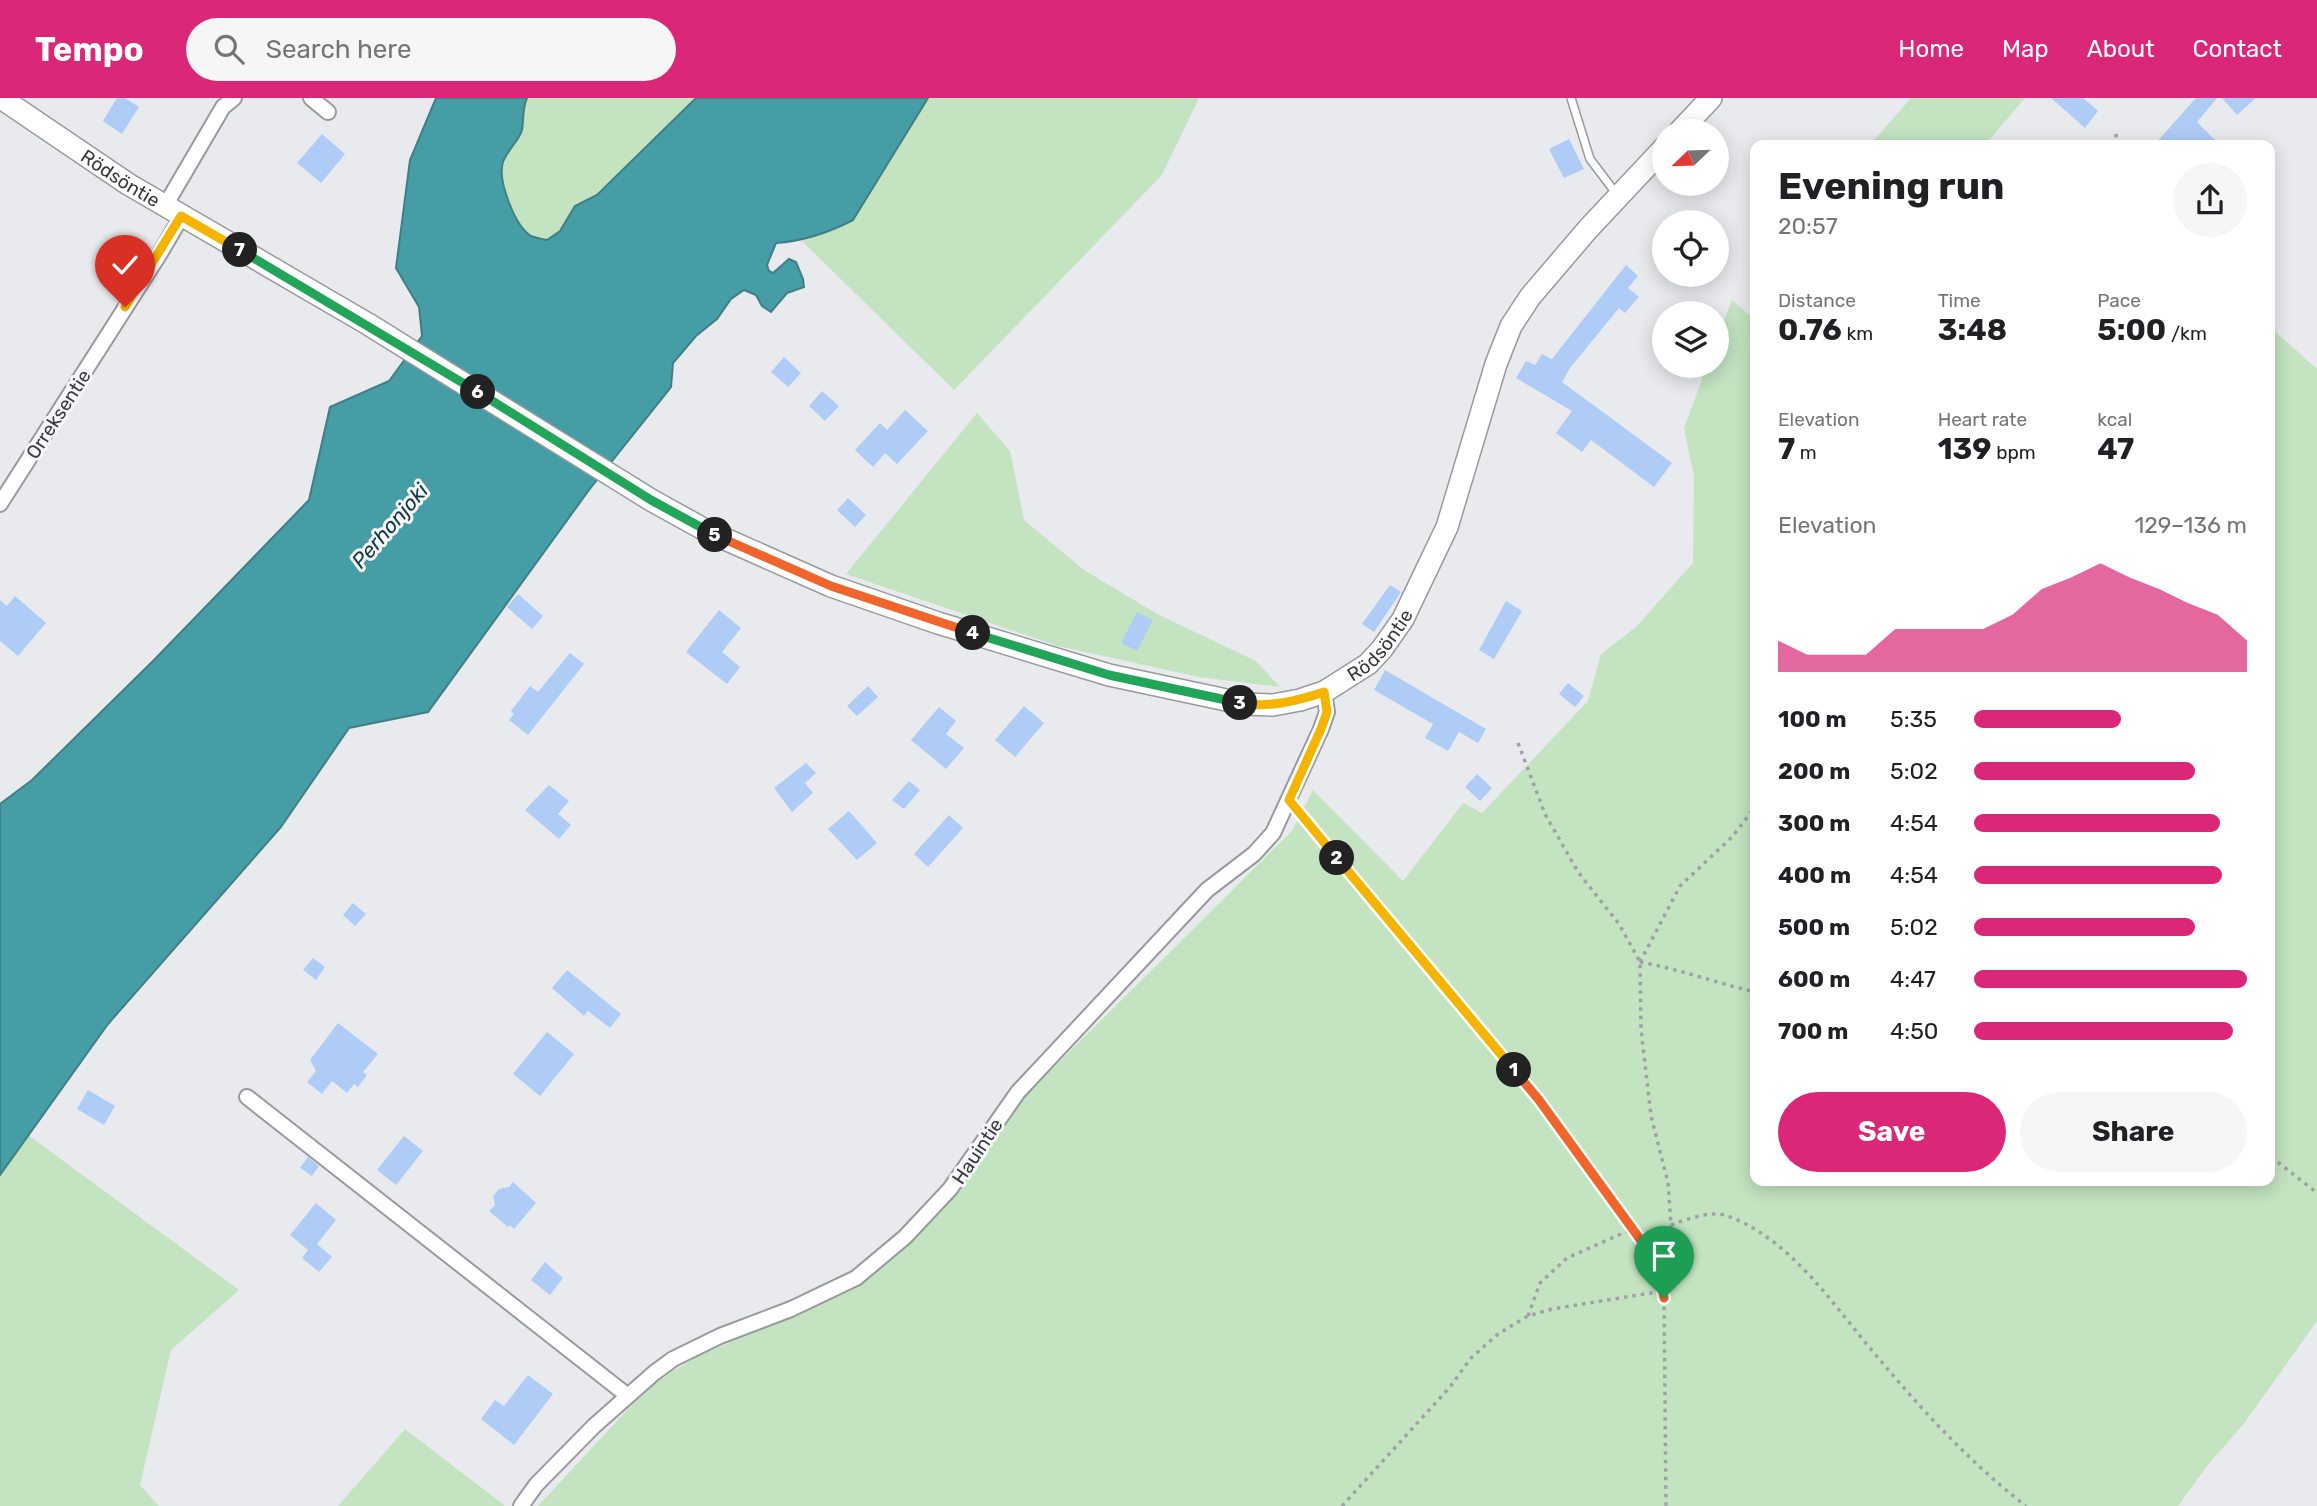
<!DOCTYPE html>
<html lang="en">
<head>
<meta charset="utf-8">
<style>
	:root { --surface:#fff; --page:#f6f6f6; --text:#202124; --muted:#757577; --accent:#db2777 }
	body { margin:0; font-family:Rubik,sans-serif; background:var(--page); color:var(--text); height:100vh; display:flex; flex-direction:column; font-size:26px; white-space:nowrap }
	* { box-sizing:border-box; margin:0 }
	p { font-size:23px; color:var(--muted) }
	.icon { flex:none; width:38px; height:38px; fill:none; stroke:currentColor; stroke-width:2; stroke-linecap:round; stroke-linejoin:round }
	.map { position:relative; flex:1; overflow:hidden }
	.sheet { position:absolute; left:1750px; top:42px; width:525px; height:1046px; display:flex; flex-direction:column; background:var(--surface); border-radius:14px; box-shadow:0 4px 18px #0003 }
	.sheet>* { flex:none }
	.needle { width:46px; rotate:247deg }
	.tools { position:absolute; left:1652px; top:21px; display:grid; gap:14px }
	.tools a { display:grid; place-items:center; width:77px; height:77px; border-radius:50%; background:var(--surface); box-shadow:0 4px 18px #0003; font-size:35px }
	.pin { position:absolute; display:grid; place-items:center; width:60px; height:60px; color:#fff; margin:-72px -30px; border-radius:50% 50% 50% 0; rotate:-45deg; box-shadow:0 0 7px #0007 }
	.pin .icon { rotate:45deg }
	.km { position:absolute; width:35px; height:35px; margin:-18px; border-radius:50%; background:#222; color:#fff; font-size:19px; line-height:35px; text-align:center }
	.round { display:grid; place-items:center; flex:none; width:74px; height:74px; border-radius:37px; background:var(--page) }
	.summary { display:flex; align-items:center; justify-content:space-between; height:119px; padding:0 28px }
	h1 { font-size:38px; font-weight:700; line-height:52px }
	.metrics { display:grid; grid-template-columns:repeat(3,1fr); gap:10px; height:119px; padding:7px 28px }
	.metrics div { display:grid; align-content:center }
	.metrics b { font-size:30px; font-weight:700 }
	.metrics small { font-size:19px; font-weight:400 }
	.metrics p { font-size:19px }
	.chart { height:196px; padding:14px 28px }
	.chart p { display:flex; justify-content:space-between }
	.chart svg { width:100%; height:126px; margin-top:7px; fill:var(--accent); opacity:.7 }
	.action { display:flex; gap:14px; margin-top:auto; padding:14px 28px }
	.action a { flex:1; height:80px; border-radius:42px; background:var(--accent); color:#fff; font-size:28px; font-weight:700; line-height:80px; text-align:center }
	.action a+a { background:var(--page); color:var(--text) }
	ul { padding:0 28px; list-style:none; font-size:23px }
	li { display:grid; grid-template-columns:112px 84px 1fr; align-items:center; height:52px }
	li i { height:18px; border-radius:9px; background:var(--accent) }
	header { display:flex; align-items:center; gap:42px; box-sizing:border-box; height:98px; padding:0 35px; background:var(--accent); color:#fff }
	header strong { font-size:33px }
	nav { display:flex; gap:38px; margin-inline-start:auto; font-size:24px }
	.search { width:490px; height:63px; background:var(--page); display:flex; align-items:center; gap:18px; box-sizing:border-box; padding:0 24px; border-radius:38px; color:var(--muted); font-size:26px }
	.map>svg:first-child { display:block }
	.green { fill:#c3e3c1 }
	.water { fill:#459da6; stroke:#417f86; stroke-width:2 }
	.building { fill:#afccf7 }
	.lines { fill:none; stroke-linecap:round; stroke-linejoin:round }
	.lane-casing { stroke:#989a9d; stroke-width:10 }
	.street-casing { stroke:#989a9d; stroke-width:18 }
	.secondary-casing { stroke:#989a9d; stroke-width:24 }
	.path { stroke:#a0a1a4; stroke-width:3.5; stroke-dasharray:3.5 5; stroke-linecap:butt }
	.lane { stroke:#fff; stroke-width:7 }
	.street { stroke:#fff; stroke-width:14 }
	.secondary { stroke:#fff; stroke-width:21 }
	.split-1-casing { stroke:#fff; stroke-width:14 }
	.split-2-casing { stroke:#fff; stroke-width:14 }
	.split-3-casing { stroke:#fff; stroke-width:14 }
	.split-4-casing { stroke:#fff; stroke-width:14 }
	.split-5-casing { stroke:#fff; stroke-width:14 }
	.split-6-casing { stroke:#fff; stroke-width:14 }
	.split-7-casing { stroke:#fff; stroke-width:14 }
	.split-8-casing { stroke:#fff; stroke-width:14 }
	.split-1 { stroke:#f0652b; stroke-width:9 }
	.split-2 { stroke:#f5b400; stroke-width:9 }
	.split-3 { stroke:#f5b400; stroke-width:9 }
	.split-4 { stroke:#22a559; stroke-width:9 }
	.split-5 { stroke:#f0652b; stroke-width:9 }
	.split-6 { stroke:#22a559; stroke-width:9 }
	.split-7 { stroke:#22a559; stroke-width:9 }
	.split-8 { stroke:#f5b400; stroke-width:9 }
	.labels { text-anchor:middle; stroke-width:6; stroke-linejoin:round; paint-order:stroke }
	.street-label { font-size:19px; fill:#393a3b; stroke:#f5f7fa }
	.water-label { font-size:21px; font-style:italic; fill:#0f393d; stroke:#f5f7fa }
</style>
</head>
<body>
<header>
<strong>Tempo</strong>
<div class="search"><svg class="icon" aria-label="search" viewBox="0 0 24 24"><circle cx="10" cy="10" r="6"/><path d="M15 15l6 6"/></svg>Search here</div>
<nav><a>Home</a><a>Map</a><a>About</a><a>Contact</a></nav>
</header>
<div class="map">
<svg width="2317" height="1408" viewBox="0 0 2317 1408">
	<rect width="100%" height="100%" fill="#e8eaed"/>
	<!-- green -->
	<path class="green" d="M 527,0 L 696,0 L 597,97 L 575,108 L 560,133 L 547,142 C 542,141 535,140 531,138 C 516,128 497,82 503,64 C 507,53 520,41 522,32 C 524,21 522,11 527,0 Z
		M 928,0 L 1199,0 L 1162,77 L 954,292 L 802,143 L 833,132 L 853,122 Z
		M 1911,0 L 2025,0 L 1985,47 L 1870,47 Z
		M 1732,202 L 1755,222 L 1755,1083 L 2270,1083 L 2270,229 L 2317,271 L 2317,1223 L 2245,1324 L 2207,1368 L 2178,1408 L 538,1408 L 631,1308 L 654,1286 L 673,1273 L 698,1258 L 831,1202 L 880,1171 L 955,1096 L 1021,1002 L 1292,733 L 1313,692 L 1403,783 L 1463,705 L 1482,715 L 1588,603 L 1601,556 L 1636,529 L 1693,465 L 1694,378 L 1684,330 L 1707,268 L 1717,268 L 1717,241 Z
		M 977,315 L 1010,353 L 1024,422 L 1084,472 L 1159,517 L 1256,563 L 1280,589 L 1199,579 L 1058,548 L 846,476 Z
		M 28,1037 L 239,1192 L 171,1252 L 140,1387 L 159,1408 L 0,1408 L 0,1077 Z
		M 405,1331 L 504,1407 L 504,1408 L 338,1408 Z"/>
	<!-- water -->
	<path class="water" d="M 436,0 L 527,0 C 522,11 524,21 522,32 C 520,41 507,53 503,64 C 497,82 515,128 531,138 C 535,140 542,141 547,142 L 560,133 L 575,108 L 597,97 L 696,0 L 928,0 L 853,122 C 828,135 804,143 776,145 L 767,167 L 769,173 L 773,175 L 789,161 L 796,164 L 803,181 L 804,189 L 787,195 L 771,214 L 762,208 L 756,197 L 744,192 L 731,201 L 717,221 L 696,238 L 673,265 L 671,289 L 589,392 L 428,614 L 349,630 L 281,729 L 108,926 L 0,1077 L 0,706 L 32,682 L 154,562 L 309,402 L 330,309 L 389,283 L 422,238 L 419,209 L 396,170 L 410,62 Z"/>
	<!-- building -->
	<path class="building" d="M 117,0 L 125,0 L 139,9 L 122,36 L 103,23 Z
		M 2051,0 L 2083,0 L 2098,13 L 2085,30 Z
		M 2196,0 L 2217,0 L 2197,24 L 2220,47 L 2154,47 Z
		M 2222,0 L 2256,0 L 2237,17 Z
		M 322,36 L 345,56 L 321,85 L 297,65 Z
		M 1569,41 L 1584,71 L 1564,80 L 1549,51 Z
		M 1626,167 L 1638,178 L 1628,190 L 1639,199 L 1625,215 L 1619,210 L 1570,270 L 1562,284 L 1672,365 L 1654,389 L 1591,342 L 1582,354 L 1556,335 L 1572,313 L 1516,280 L 1526,263 L 1535,267 L 1542,256 L 1552,261 Z
		M 784,259 L 801,275 L 788,289 L 771,274 Z
		M 822,293 L 839,308 L 825,323 L 809,308 Z
		M 905,312 L 928,333 L 897,366 L 885,355 L 873,369 L 855,352 L 880,325 L 887,332 Z
		M 848,400 L 866,417 L 855,429 L 837,412 Z
		M 1390,487 L 1401,494 L 1374,534 L 1362,526 Z
		M 518,496 L 543,518 L 532,531 L 507,509 Z
		M 15,498 L 46,525 L 18,558 L 0,543 L 0,502 L 7,508 Z
		M 1506,503 L 1522,513 L 1494,561 L 1479,552 Z
		M 719,512 L 741,530 L 722,554 L 740,569 L 727,586 L 686,554 Z
		M 1137,514 L 1153,522 L 1137,553 L 1121,545 Z
		M 570,555 L 584,566 L 528,637 L 509,622 L 514,616 L 511,613 L 530,588 L 538,594 Z
		M 1385,572 L 1486,631 L 1478,645 L 1459,634 L 1448,653 L 1425,640 L 1433,626 L 1374,592 Z
		M 1568,585 L 1584,598 L 1575,609 L 1559,596 Z
		M 868,588 L 878,599 L 857,618 L 847,608 Z
		M 1024,608 L 1044,625 L 1015,659 L 995,642 Z
		M 939,609 L 956,623 L 946,636 L 964,650 L 946,671 L 911,642 Z
		M 806,665 L 816,675 L 805,685 L 813,695 L 792,714 L 774,690 Z
		M 1477,676 L 1492,690 L 1480,703 L 1465,689 Z
		M 909,683 L 920,692 L 904,711 L 892,702 Z
		M 549,687 L 569,703 L 558,716 L 571,727 L 559,741 L 525,712 Z
		M 849,713 L 877,745 L 857,762 L 828,731 Z
		M 949,717 L 963,730 L 928,769 L 914,756 Z
		M 353,805 L 366,816 L 355,828 L 343,817 Z
		M 313,860 L 325,869 L 316,882 L 303,872 Z
		M 567,872 L 621,916 L 610,930 L 588,913 L 584,918 L 552,890 Z
		M 338,925 L 378,956 L 363,974 L 367,977 L 358,989 L 354,986 L 347,995 L 332,983 L 322,996 L 307,984 L 316,973 L 310,962 Z
		M 547,934 L 574,956 L 540,998 L 513,976 Z
		M 88,992 L 115,1008 L 104,1027 L 77,1011 Z
		M 404,1038 L 423,1053 L 396,1087 L 377,1072 Z
		M 308,1059 L 319,1068 L 312,1078 L 300,1070 Z
		M 513,1084 L 536,1105 L 514,1131 L 510,1127 L 508,1129 L 489,1113 L 495,1107 L 493,1098 L 499,1091 L 509,1089 Z
		M 316,1105 L 336,1122 L 317,1146 L 332,1159 L 319,1174 L 302,1160 L 308,1152 L 290,1137 Z
		M 545,1164 L 563,1180 L 550,1197 L 531,1182 Z
		M 528,1277 L 553,1296 L 514,1347 L 481,1321 L 495,1302 L 504,1308 Z"/>
	<g class="lines">
		<defs>
			<path id="lane" d="M 1571,0 L 1590,61 L 1618,98"/>
			<path id="street" d="M 311,0 L 328,14
				M 165,108 L 223,9 L 234,0
				M 0,406 L 159,157 L 182,118
				M 247,999 L 628,1298
				M 521,1408 L 536,1387 L 594,1328 L 654,1275 L 673,1261 L 720,1238 L 791,1211 L 856,1180 L 905,1139 L 950,1091 L 1018,994 L 1207,792 L 1254,756 L 1273,735 L 1321,631 L 1327,614 L 1324,594"/>
			<g id="secondary">
				<path id="s1" d="M 1,0 L 128,86 L 368,226 L 651,402 L 707,433 L 831,488 L 938,525 L 1109,577 L 1245,606 L 1273,607 L 1300,602 L 1324,594 L 1368,566 L 1382,551 L 1403,521 L 1447,429 L 1496,266 L 1511,228 L 1530,199 L 1588,131 L 1664,50"/>
				<path d="M 1680,33 L 1711,0"/>
			</g>
		</defs>
		<!-- lane casing -->
		<use href="#lane" class="lane-casing"/>
		<!-- street casing -->
		<use href="#street" class="street-casing"/>
		<!-- secondary casing -->
		<use href="#secondary" class="secondary-casing"/>
		<!-- path -->
		<path class="path" d="M 2116,36 L 2117,47
			M 1518,645 L 1545,716 L 1578,774 L 1619,826 L 1640,864 L 1641,931 L 1651,1018 L 1668,1085 L 1671,1127 L 1669,1147 L 1658,1166 L 1664,1200 L 1666,1408
			M 1301,715 L 1539,1002 L 1658,1166
			M 1640,864 L 1680,788 L 1732,739 L 1755,709
			M 1640,864 C 1679,871 1716,885 1755,894
			M 2270,1061 L 2279,1065 L 2317,1095
			M 1671,1127 C 1687,1121 1711,1112 1728,1118 C 1793,1143 1832,1206 1875,1256 C 1921,1311 1969,1364 2026,1408
			M 1528,1218 L 1540,1185 L 1567,1160 L 1630,1132
			M 1342,1408 L 1450,1289 L 1471,1260 L 1498,1236 L 1528,1218 L 1552,1211 L 1663,1193"/>
		<!-- lane -->
		<use href="#lane" class="lane"/>
		<!-- street -->
		<use href="#street" class="street"/>
		<!-- secondary -->
		<use href="#secondary" class="secondary"/>
	</g>
	<g class="lines">
		<defs>
			<path id="split-1" d="M 1514,972 L 1539,1002 L 1658,1166 L 1664,1200"/>
			<path id="split-2" d="M 1337,760 L 1514,972"/>
			<path id="split-3" d="M 1240,605 C 1269,610 1297,603 1324,594 L 1327,614 L 1321,631 L 1289,702 L 1337,760"/>
			<path id="split-4" d="M 973,535 L 1109,577 L 1240,605"/>
			<path id="split-5" d="M 715,437 L 831,488 L 973,535"/>
			<path id="split-6" d="M 478,294 L 651,402 L 715,437"/>
			<path id="split-7" d="M 240,152 L 478,294"/>
			<path id="split-8" d="M 125,209 L 181,118 L 240,152"/>
		</defs>
		<!-- split-1 casing -->
		<use href="#split-1" class="split-1-casing"/>
		<!-- split-2 casing -->
		<use href="#split-2" class="split-2-casing"/>
		<!-- split-3 casing -->
		<use href="#split-3" class="split-3-casing"/>
		<!-- split-4 casing -->
		<use href="#split-4" class="split-4-casing"/>
		<!-- split-5 casing -->
		<use href="#split-5" class="split-5-casing"/>
		<!-- split-6 casing -->
		<use href="#split-6" class="split-6-casing"/>
		<!-- split-7 casing -->
		<use href="#split-7" class="split-7-casing"/>
		<!-- split-8 casing -->
		<use href="#split-8" class="split-8-casing"/>
		<!-- split-1 -->
		<use href="#split-1" class="split-1"/>
		<!-- split-2 -->
		<use href="#split-2" class="split-2"/>
		<!-- split-3 -->
		<use href="#split-3" class="split-3"/>
		<!-- split-4 -->
		<use href="#split-4" class="split-4"/>
		<!-- split-5 -->
		<use href="#split-5" class="split-5"/>
		<!-- split-6 -->
		<use href="#split-6" class="split-6"/>
		<!-- split-7 -->
		<use href="#split-7" class="split-7"/>
		<!-- split-8 -->
		<use href="#split-8" class="split-8"/>
	</g>
	<g class="labels">
		<!-- street labels -->
		<g class="street-label">
			<text dy="7" stroke="none"><textPath href="#s1" startOffset="144">Rödsöntie</textPath></text>
			<text transform="translate(58 316) rotate(-57)" y="7">Orreksentie</text>
			<text dy="7" stroke="none"><textPath href="#s1" startOffset="1550">Rödsöntie</textPath></text>
			<text transform="translate(977 1053) rotate(-56)" y="7">Hauintie</text>
		</g>
		<!-- water labels -->
		<g class="water-label">
			<text transform="translate(390 428) rotate(-49)" y="7">Perhonjoki</text>
		</g>
	</g>
</svg>
<div class="tools">
<a><svg class="needle" viewBox="-14 -14 28 28"><path d="M0-13l5 13h-10z" fill="#e53935"/><path d="M0 13l5-13h-10z" fill="#757577"/></svg></a>
<a><svg class="icon" aria-label="locate" viewBox="0 0 24 24"><circle cx="12" cy="12" r="6"/><path d="M12 2v4M12 18v4M2 12h4M18 12h4"/></svg></a>
<a><svg class="icon" aria-label="layers" viewBox="0 0 24 24"><path d="M12 4l9 5-9 5-9-5zM3 14l9 5 9-5"/></svg></a>
</div>
<div class="pin" style="left:1664px;top:1200px;background:#1e9e55"><svg class="icon" aria-label="arrive" viewBox="0 0 24 24"><path d="M6 21V4h12l-3 4 3 4H6"/></svg></div>
<div class="pin" style="left:125px;top:209px;background:#d93025"><svg class="icon" aria-label="check" viewBox="0 0 24 24"><path d="M5 12l5 5 9-10"/></svg></div>
<b class="km" style="left:1514px;top:972px">1</b>
<b class="km" style="left:1337px;top:760px">2</b>
<b class="km" style="left:1240px;top:605px">3</b>
<b class="km" style="left:973px;top:535px">4</b>
<b class="km" style="left:715px;top:437px">5</b>
<b class="km" style="left:478px;top:294px">6</b>
<b class="km" style="left:240px;top:152px">7</b>
<section class="sheet">
<div class="summary"><div><h1>Evening run</h1><p>20:57</p></div><a class="round"><svg class="icon" aria-label="share" viewBox="0 0 24 24"><path d="M12 15V3M7 8l5-5 5 5M5 13v7h14v-7"/></svg></a></div>
<div class="metrics">
<div><p>Distance</p><b>0.76<small> km</small></b></div>
<div><p>Time</p><b>3:48</b></div>
<div><p>Pace</p><b>5:00<small> /km</small></b></div>
</div>
<div class="metrics">
<div><p>Elevation</p><b>7<small> m</small></b></div>
<div><p>Heart rate</p><b>139<small> bpm</small></b></div>
<div><p>kcal</p><b>47</b></div>
</div>
<div class="chart"><p><span>Elevation</span>129–136 m</p>
<svg viewBox="0 0 160 44" preserveAspectRatio="none"><path d="M0 44V33L10 38L20 38L30 38L40 29L50 29L60 29L70 29L80 24L90 15L100 11L110 6L120 11L130 15L140 20L150 24L160 33V44z"/></svg>
</div>
<ul>
<li><b>100 m</b>5:35<i style="width:54%"></i></li>
<li><b>200 m</b>5:02<i style="width:81%"></i></li>
<li><b>300 m</b>4:54<i style="width:90%"></i></li>
<li><b>400 m</b>4:54<i style="width:91%"></i></li>
<li><b>500 m</b>5:02<i style="width:81%"></i></li>
<li><b>600 m</b>4:47<i style="width:100%"></i></li>
<li><b>700 m</b>4:50<i style="width:95%"></i></li>
</ul>
<div class="action"><a>Save</a><a>Share</a></div>
</section>
</div>
</body>
</html>
